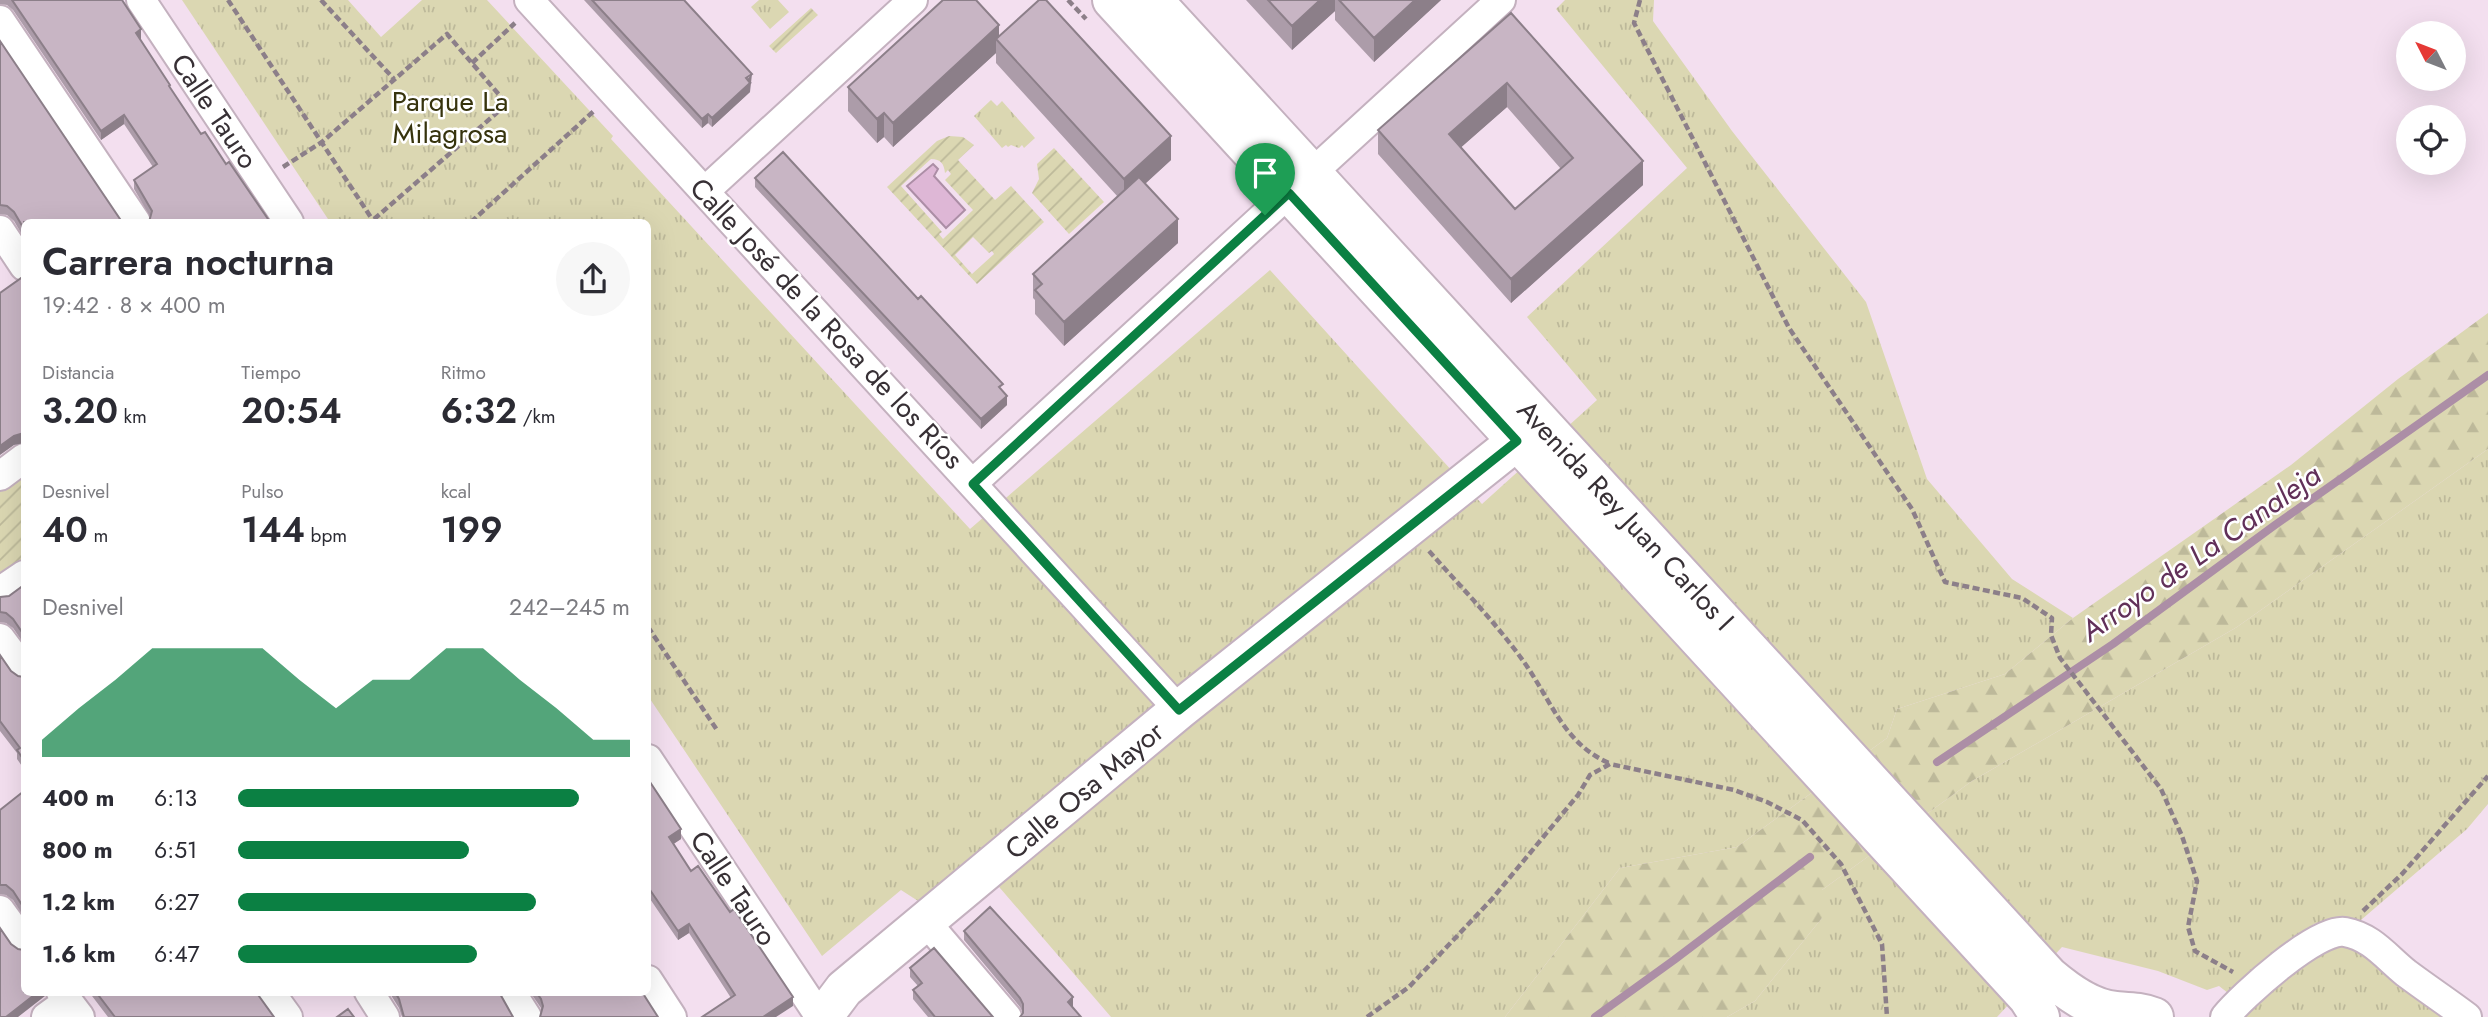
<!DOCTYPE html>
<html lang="es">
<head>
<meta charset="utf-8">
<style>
	:root { --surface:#fff; --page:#f7f7f7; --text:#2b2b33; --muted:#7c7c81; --accent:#0b8043 }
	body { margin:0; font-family:Jost,sans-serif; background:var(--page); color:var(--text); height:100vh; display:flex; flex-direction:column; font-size:26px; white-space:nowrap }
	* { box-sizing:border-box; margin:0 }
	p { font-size:23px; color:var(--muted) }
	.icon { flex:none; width:38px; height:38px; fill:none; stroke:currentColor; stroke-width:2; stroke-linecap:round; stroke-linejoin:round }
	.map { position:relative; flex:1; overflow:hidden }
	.panel { position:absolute; left:21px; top:219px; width:630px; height:777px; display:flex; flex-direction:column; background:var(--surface); border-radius:10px; box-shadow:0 7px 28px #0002 }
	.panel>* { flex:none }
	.needle { width:46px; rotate:312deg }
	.tools { position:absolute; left:2396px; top:21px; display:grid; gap:14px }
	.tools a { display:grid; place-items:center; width:70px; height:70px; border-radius:50%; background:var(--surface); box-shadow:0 7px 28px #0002; font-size:35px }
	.pin { position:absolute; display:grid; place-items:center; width:60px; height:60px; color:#fff; margin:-72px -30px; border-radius:50% 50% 50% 0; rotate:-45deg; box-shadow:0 0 7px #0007 }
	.pin .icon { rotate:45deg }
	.round { display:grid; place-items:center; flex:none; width:74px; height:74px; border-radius:37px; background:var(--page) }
	.overview { display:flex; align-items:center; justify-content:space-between; height:119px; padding:0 21px }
	h1 { font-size:38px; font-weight:600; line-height:52px }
	.stats { display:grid; grid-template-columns:repeat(3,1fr); gap:10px; height:119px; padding:7px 21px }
	.stats div { display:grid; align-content:center }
	.stats b { font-size:35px; font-weight:600 }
	.stats small { font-size:19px; font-weight:400 }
	.stats p { font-size:19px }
	.chart { height:196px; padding:14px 21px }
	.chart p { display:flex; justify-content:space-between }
	.chart svg { width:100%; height:126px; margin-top:7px; fill:var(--accent); opacity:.7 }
	ul { padding:0 21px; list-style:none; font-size:23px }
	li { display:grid; grid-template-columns:112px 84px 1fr; align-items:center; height:52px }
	li i { height:18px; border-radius:9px; background:var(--accent) }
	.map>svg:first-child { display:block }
	.grass { fill:url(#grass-tufts) }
	.forest { fill:url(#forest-firs) }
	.garden { fill:url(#garden-furrows); fill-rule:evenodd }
	.water { fill:#deb7d6; stroke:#ac8ea6; stroke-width:2 }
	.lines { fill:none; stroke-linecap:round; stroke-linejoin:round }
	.stream { stroke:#ac8ea6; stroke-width:8 }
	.street-casing { stroke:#c4b1bf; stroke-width:32 }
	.secondary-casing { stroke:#c4b1bf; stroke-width:42 }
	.primary-casing { stroke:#c4b1bf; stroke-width:42 }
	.path { stroke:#8c7f89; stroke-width:4.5; stroke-dasharray:7 3.5; stroke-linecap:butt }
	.street { stroke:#fff; stroke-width:28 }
	.secondary { stroke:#fff; stroke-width:38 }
	.primary { stroke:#fff; stroke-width:38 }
	.wall { fill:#ac9ca9; fill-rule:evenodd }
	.shaded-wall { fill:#8c7f89 }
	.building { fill:#c8b5c4; stroke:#8c7f89; stroke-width:2; fill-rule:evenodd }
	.route-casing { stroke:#fff; stroke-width:14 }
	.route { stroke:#0b8043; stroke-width:9 }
	.labels { text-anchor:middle; stroke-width:5; stroke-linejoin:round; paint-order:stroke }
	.park-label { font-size:28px; fill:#36330d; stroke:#fff }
	.street-label { font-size:28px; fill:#373035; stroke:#fff }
	.water-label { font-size:30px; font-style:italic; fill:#613059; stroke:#fff }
</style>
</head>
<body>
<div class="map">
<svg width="2488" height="1017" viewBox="0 0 2488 1017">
	<defs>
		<pattern id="grass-tufts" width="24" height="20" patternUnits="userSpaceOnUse" patternTransform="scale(1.75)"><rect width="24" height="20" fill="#dbd7b2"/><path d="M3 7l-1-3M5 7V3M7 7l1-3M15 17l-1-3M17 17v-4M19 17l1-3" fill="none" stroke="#bdb99a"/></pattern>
		<pattern id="forest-firs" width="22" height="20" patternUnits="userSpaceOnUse" patternTransform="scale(1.75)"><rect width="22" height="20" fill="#dbd7b2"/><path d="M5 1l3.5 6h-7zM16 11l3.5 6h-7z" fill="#bdb99a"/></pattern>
		<pattern id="garden-furrows" width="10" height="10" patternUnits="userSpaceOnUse" patternTransform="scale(1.75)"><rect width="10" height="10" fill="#dbd7b2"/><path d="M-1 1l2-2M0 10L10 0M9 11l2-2" fill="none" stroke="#bdb99a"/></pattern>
	</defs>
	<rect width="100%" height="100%" fill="#f3dfef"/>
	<!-- grass -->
	<path class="grass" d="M 182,0 L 348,0 L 381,37 L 422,0 L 487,0 L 613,136 L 611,139 L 970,529 L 1270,270 L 1482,504 L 1597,400 L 1527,317 L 1687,168 L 1556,9 L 1565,0 L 1654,0 L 1653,21 L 1732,131 L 1866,302 L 1927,479 L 2012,579 L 2073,618 L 2005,674 L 1897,709 L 1887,738 L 1737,847 L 1620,868 L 1505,1017 L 1111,1017 L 994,881 L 929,908 L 901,890 L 822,956 L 648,696 L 648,222 L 330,222 Z
		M 759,0 L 778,0 L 789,12 L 770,29 L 751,7 Z
		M 991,100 L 997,106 L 1002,101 L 1035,138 L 1024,148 L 1022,145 L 1019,148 L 1011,145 L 1008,147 L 1006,145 L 1002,148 L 974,116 Z
		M 2488,449 L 2488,804 L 2467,829 L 2354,926 L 2339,919 L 2314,924 L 2228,993 L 2219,986 L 2207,990 L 2158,971 L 2062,947 L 1997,1017 L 1727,1017 L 1755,1001 L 1822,918 L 1822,890 L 1972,781 L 2237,627 Z
		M 2332,944 L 2362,947 L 2451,1017 L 2243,1017 L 2319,949 Z"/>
	<!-- forest -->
	<path class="forest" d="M 2488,313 L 2488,449 L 2237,627 L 1972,781 L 1822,890 L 1822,918 L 1755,1001 L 1727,1017 L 1505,1017 L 1620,868 L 1737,847 L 1887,738 L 1897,709 L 2005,674 L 2073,618 L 2291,465 L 2398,379 Z"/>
	<!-- garden -->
	<path class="garden" d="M 811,8 L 818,15 L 776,53 L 769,46 Z
		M 949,136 L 963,137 L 974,145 L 958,160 L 995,200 L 1011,186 L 1044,222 L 977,284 L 887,187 L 937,141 ZM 931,159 C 941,159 944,164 945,173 L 948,170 L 951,174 L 945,180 L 973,210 L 943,239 L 939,234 L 942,232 L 901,186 ZM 973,237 L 989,253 L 992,251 L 994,254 L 972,274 L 955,255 Z
		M 1054,148 L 1104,202 L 1069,234 L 1032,193 L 1039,179 L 1037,164 Z
		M 24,469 L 24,560 L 0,577 L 0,486 Z"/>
	<!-- water -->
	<path class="water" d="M 933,164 L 938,169 L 934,176 L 965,210 L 946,228 L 907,186 Z"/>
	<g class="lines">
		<!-- stream -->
		<path class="stream" d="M 1937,762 L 2113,644 L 2275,525 L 2488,375
			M 1595,1017 L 1674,960 L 1810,857"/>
		<defs>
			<path id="street" d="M 141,0 L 289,222
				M 529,0 L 1179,710
				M 0,20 L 136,222
				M 1312,173 L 1501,0
				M 705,191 L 913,0
				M 0,230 L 24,266
				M 0,476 L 24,458
				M 973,483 L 1289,193
				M 0,591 L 24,575
				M 0,638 L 24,670
				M 648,759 L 820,1017
				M 0,910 L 24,943
				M 926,922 L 1007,1017
				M 648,980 L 672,1017
				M 61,992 L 80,1017
				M 270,992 L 288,1017
				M 369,992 L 385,1017
				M 511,992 L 527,1017
				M 46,1017 L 68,1001
				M 2225,1017 C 2242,996 2318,927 2345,932 C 2372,937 2386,957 2406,973 C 2426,988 2447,1002 2467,1017"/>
			<path id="secondary" d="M 823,1017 L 844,989 L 1179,710 L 1517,441"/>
			<path id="primary" d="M 1112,0 L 2028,998 L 2040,1017
				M 1153,0 L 2049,976 C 2068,992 2091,1009 2116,1011 C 2130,1012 2141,1012 2154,1017"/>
		</defs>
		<!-- street casing -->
		<use href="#street" class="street-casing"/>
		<!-- secondary casing -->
		<use href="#secondary" class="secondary-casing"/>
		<!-- primary casing -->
		<use href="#primary" class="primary-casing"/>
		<!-- path -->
		<path class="path" d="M 228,0 L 374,222
			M 321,0 L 394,79
			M 1068,0 L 1086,19
			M 1640,0 L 1634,23 L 1789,328 L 1912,509 L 1945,582 L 2022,598 L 2052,618 L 2051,635 L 2060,658 L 2161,789 L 2182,836 L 2197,881 L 2188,927 L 2195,951 L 2233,972
			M 472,63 L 515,23
			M 283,167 L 322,142 L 447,34 L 507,104 L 373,220
			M 471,222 L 595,110
			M 1429,551 C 1461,587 1496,623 1524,662 C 1551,700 1564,744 1609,763
			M 648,627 L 717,730
			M 2363,911 L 2402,874 L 2488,776
			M 1367,1017 L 1409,987 L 1492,899 L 1578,795 L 1590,775 L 1610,764 L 1734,790 L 1767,802 L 1802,820 L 1841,864 L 1882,944 L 1887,1017"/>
		<!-- street -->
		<use href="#street" class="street"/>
		<!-- secondary -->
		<use href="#secondary" class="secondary"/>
		<!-- primary -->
		<use href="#primary" class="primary"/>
	</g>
	<!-- wall -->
	<path class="wall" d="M 0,0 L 122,0 L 141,39 L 140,39 L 170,88 L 201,134 L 226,164 L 151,221 L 151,218 L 134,189 L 134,180 L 153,167 L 124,124 L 101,140 L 13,10 L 7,5 L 0,4 Z
		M 584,0 L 684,0 L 752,83 L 750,84 L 750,92 L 712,127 L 708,123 L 702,128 Z
		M 1246,0 L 1441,0 L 1374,62 L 1335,20 L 1335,11 L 1292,50 Z
		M 1511,13 L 1643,185 L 1511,303 L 1378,154 L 1378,130 ZM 1507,107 L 1561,169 L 1515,209 L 1461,147 Z
		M 999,35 L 1171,160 L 1145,184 L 1178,243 L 1064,346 L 1035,314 L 1035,300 L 1033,298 L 1033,274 L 1118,197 L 996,63 L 996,53 L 893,147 L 884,137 L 877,143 L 848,111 L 848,87 Z
		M 0,41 L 24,222 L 24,238 L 14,221 L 7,215 L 0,214 Z
		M 755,178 L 1003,391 L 1007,405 L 981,429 L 755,187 Z
		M 24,585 L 24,644 L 13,628 L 6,623 L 0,622 L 0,597 L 9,596 Z
		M 0,655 L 11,671 L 18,676 L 24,677 L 24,769 L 17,759 L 17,753 L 0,731 Z
		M 648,779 L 681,839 L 673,844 L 691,871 L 793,1006 L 731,998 L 689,933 L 678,940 L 648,896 Z
		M 24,791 L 24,917 L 13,900 L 6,895 L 0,894 L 0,810 Z
		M 964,931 L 1073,1006 L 1023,1013 L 1020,1007 L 964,940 Z
		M 910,968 L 993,1017 L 928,1017 L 913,999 L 913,990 L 918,986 L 910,977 Z
		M 89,992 L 256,992 L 274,1017 L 108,1017 Z
		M 389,992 L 499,992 L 513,1017 L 402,1017 L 399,1008 Z
		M 530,992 L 642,992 L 541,1016 L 542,1012 L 541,1008 Z"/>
	<!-- shaded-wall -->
	<path class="shaded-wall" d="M 1320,0 L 1335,0 L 1335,11 L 1292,50 L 1292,26 Z
		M 1415,0 L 1441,0 L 1374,62 L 1374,38 Z
		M 999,25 L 999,43 L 996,39 L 996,53 L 893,147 L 893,123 Z
		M 141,29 L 141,39 L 136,42 L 136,33 Z
		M 752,74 L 750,92 L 712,127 L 712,118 Z
		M 1507,83 L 1507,107 L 1449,158 L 1449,134 Z
		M 884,113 L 884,137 L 877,143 L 877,119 Z
		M 708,114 L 708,123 L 702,128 L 702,119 Z
		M 124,115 L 124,124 L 101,140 L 101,131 Z
		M 1171,136 L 1171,160 L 1124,203 L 1124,179 Z
		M 1643,161 L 1643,185 L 1511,303 L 1511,279 Z
		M 1178,219 L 1178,243 L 1064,346 L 1064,322 Z
		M 1007,396 L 1007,405 L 981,429 L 981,419 Z
		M 24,433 L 24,443 L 14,445 L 0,455 L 0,446 L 14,436 Z
		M 681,829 L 681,839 L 669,847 L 669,837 Z
		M 689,924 L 689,933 L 678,940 L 678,931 Z
		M 38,992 L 45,992 L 45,996 L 18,1017 L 6,1017 Z
		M 793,997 L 793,1006 L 776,1017 L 763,1017 Z
		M 1073,997 L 1073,1006 L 1068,1011 L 1068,1002 Z"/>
	<!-- building -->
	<path class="building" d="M 12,0 L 122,0 L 141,29 L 136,33 L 170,85 L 169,86 L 201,134 L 205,132 L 226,164 L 229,162 L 270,222 L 149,222 L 152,211 L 134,180 L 157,164 L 124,115 L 101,131 Z
		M 592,0 L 684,0 L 752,74 L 746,78 L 750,83 L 712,118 L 708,114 L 702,119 Z
		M 943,0 L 976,0 L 999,25 L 893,123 L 884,113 L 877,119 L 848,87 Z
		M 1039,0 L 1046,0 L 1171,136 L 1124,179 L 996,39 Z
		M 1268,0 L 1320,0 L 1292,26 Z
		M 1339,0 L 1415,0 L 1374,38 Z
		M 1511,13 L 1643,161 L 1511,279 L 1378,130 ZM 1507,83 L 1573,158 L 1515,209 L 1449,134 Z
		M 0,41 L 122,222 L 24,222 L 24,229 L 14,212 L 7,206 L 0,205 Z
		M 783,152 L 918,299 L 921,296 L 1003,384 L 999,387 L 1007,396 L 981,419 L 755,178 Z
		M 1139,177 L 1178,219 L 1064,322 L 1035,290 L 1042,284 L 1033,274 Z
		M 24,276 L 24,433 L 14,436 L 0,446 L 0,293 Z
		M 24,585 L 24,635 L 13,619 L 6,613 L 0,612 L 0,597 L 9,596 Z
		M 0,655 L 11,671 L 18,676 L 24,677 L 24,760 L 17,750 L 20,748 L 0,721 Z
		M 648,779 L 681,829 L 669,837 L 691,871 L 698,866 L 730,912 L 734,909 L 793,997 L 763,1017 L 702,1017 L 735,995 L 689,924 L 678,931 L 648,887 Z
		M 24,791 L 24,908 L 13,891 L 6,885 L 0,885 L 0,810 Z
		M 990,907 L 1073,997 L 1068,1002 L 1081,1017 L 1020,1017 L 1023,1013 L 1023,1004 L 1020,998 L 964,931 Z
		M 0,928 L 11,944 L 18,949 L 24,950 L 24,992 L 38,992 L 6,1017 L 0,1017 Z
		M 934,948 L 993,1017 L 935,1017 L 913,990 L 922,983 L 910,968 Z
		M 96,992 L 256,992 L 274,1017 L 115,1017 Z
		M 395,992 L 499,992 L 513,1017 L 404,1017 L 399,999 Z
		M 536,992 L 642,992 L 658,1017 L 540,1017 L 543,1006 L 541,999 Z
		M 348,1009 L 354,1017 L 337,1017 Z"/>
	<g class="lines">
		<defs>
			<path id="route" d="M 1289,193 L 1517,441 L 1179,710 L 973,484 Z"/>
		</defs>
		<!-- route casing -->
		<use href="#route" class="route-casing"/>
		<!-- route -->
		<use href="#route" class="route"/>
	</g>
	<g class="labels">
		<!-- park labels -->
		<g class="park-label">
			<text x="450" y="111">Parque La<tspan x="450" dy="32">Milagrosa</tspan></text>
		</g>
		<!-- street labels -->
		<g class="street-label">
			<text transform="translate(215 111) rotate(56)" y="10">Calle Tauro</text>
			<text transform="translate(827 323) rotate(47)" y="10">Calle José de la Rosa de los Ríos</text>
			<text transform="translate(1626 515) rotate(47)" y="10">Avenida Rey Juan Carlos I</text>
			<text transform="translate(1084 790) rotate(-40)" y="10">Calle Osa Mayor</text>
			<text transform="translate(734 888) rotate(56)" y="10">Calle Tauro</text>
		</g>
		<!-- water labels -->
		<g class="water-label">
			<text transform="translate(2201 553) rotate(-35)" y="10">Arroyo de La Canaleja</text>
		</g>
	</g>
</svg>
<div class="tools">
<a><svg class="needle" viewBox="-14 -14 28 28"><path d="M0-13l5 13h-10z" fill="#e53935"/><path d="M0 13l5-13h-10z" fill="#7c7c81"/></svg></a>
<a><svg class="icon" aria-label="locate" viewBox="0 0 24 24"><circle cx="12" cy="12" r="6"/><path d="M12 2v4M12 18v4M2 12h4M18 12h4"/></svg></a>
</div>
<div class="pin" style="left:1265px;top:215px;background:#1e9e55"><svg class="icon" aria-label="arrive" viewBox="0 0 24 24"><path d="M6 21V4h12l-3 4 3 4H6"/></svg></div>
<section class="panel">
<div class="overview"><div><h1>Carrera nocturna</h1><p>19:42 · 8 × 400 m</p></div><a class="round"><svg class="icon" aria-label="share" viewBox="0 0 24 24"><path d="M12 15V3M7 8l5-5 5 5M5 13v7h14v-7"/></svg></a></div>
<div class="stats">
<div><p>Distancia</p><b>3.20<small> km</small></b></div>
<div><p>Tiempo</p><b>20:54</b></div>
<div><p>Ritmo</p><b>6:32<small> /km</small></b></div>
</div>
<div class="stats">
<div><p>Desnivel</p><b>40<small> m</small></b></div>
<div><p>Pulso</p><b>144<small> bpm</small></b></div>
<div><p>kcal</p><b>199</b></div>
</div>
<div class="chart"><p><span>Desnivel</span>242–245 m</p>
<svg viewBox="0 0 160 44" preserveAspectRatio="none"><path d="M0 44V38L10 27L20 17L30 6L40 6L50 6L60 6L70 17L80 27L90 17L100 17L110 6L120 6L130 17L140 27L150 38L160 38V44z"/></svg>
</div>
<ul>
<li><b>400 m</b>6:13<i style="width:87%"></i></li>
<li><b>800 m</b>6:51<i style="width:59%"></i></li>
<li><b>1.2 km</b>6:27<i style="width:76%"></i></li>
<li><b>1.6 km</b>6:47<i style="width:61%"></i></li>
</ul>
</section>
</div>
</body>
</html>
